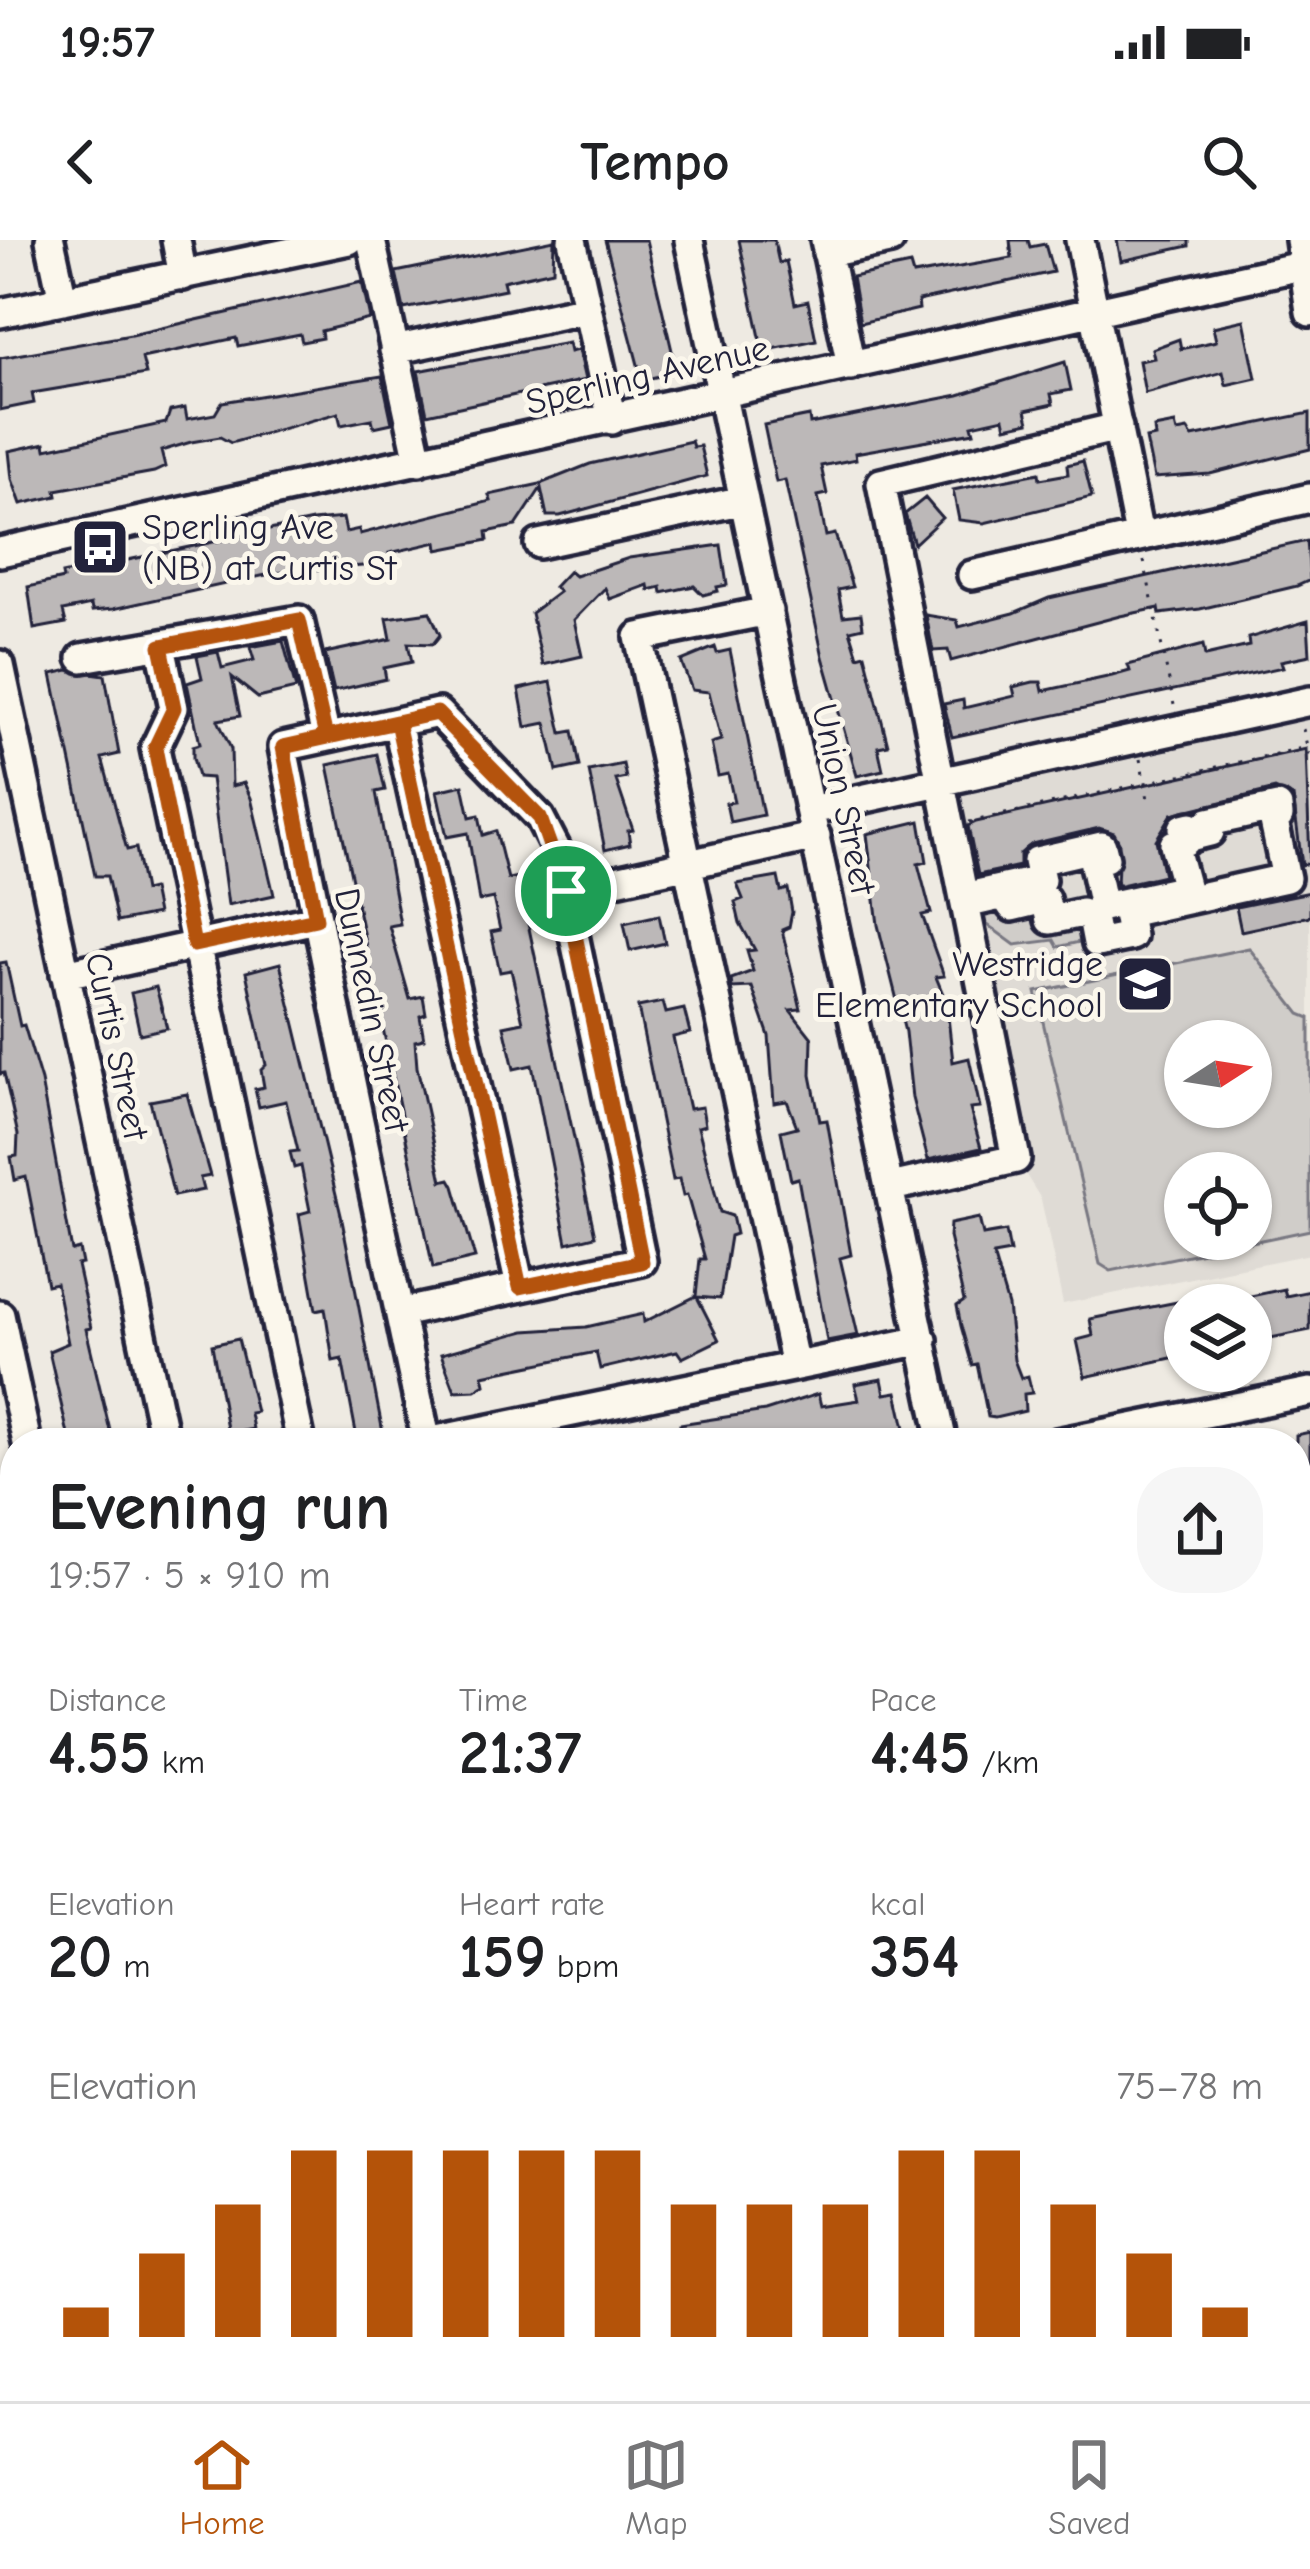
<!DOCTYPE html>
<html lang="en">
<head>
<meta charset="utf-8">
<style>
	:root { --surface:#fff; --page:#f6f6f6; --text:#202124; --muted:#757577; --line:#e0e0e0; --accent:#b45309 }
	body { margin:0; font-family:"Comic Neue",sans-serif; background:var(--page); color:var(--text); height:100vh; display:flex; flex-direction:column; font-size:45px; white-space:nowrap }
	* { box-sizing:border-box; margin:0 }
	p { font-size:39px; color:var(--muted) }
	.icon { flex:none; width:66px; height:66px; fill:none; stroke:currentColor; stroke-width:2; stroke-linecap:round; stroke-linejoin:round }
	.map { position:relative; flex:1; overflow:hidden }
	.details { position:absolute; left:0px; top:1188px; width:1311px; height:975px; display:flex; flex-direction:column; background:var(--surface); border-radius:48px 48px 0 0; box-shadow:0 3px 9px #0004 }
	.details>* { flex:none }
	.needle { width:78px; rotate:78deg }
	.controls { position:absolute; left:1164px; top:780px; display:grid; gap:24px }
	.controls a { display:grid; place-items:center; width:108px; height:108px; border-radius:50%; background:var(--surface); box-shadow:0 3px 9px #0004; font-size:60px }
	.pin { position:absolute; display:grid; place-items:center; width:102px; height:102px; color:#fff; margin:-51px; border:6px solid #fff; border-radius:50%; box-shadow:0 3px 12px #0007 }
	.round { display:grid; place-items:center; flex:none; width:126px; height:126px; border-radius:48px; background:var(--page) }
	.summary { display:flex; align-items:center; justify-content:space-between; height:204px; padding:0 48px }
	h1 { font-size:66px; font-weight:700; line-height:90px }
	.figures { display:grid; grid-template-columns:repeat(3,1fr); gap:18px; height:204px; padding:12px 48px }
	.figures div { display:grid; align-content:center }
	.figures b { font-size:60px; font-weight:700 }
	.figures small { font-size:33px; font-weight:400 }
	.figures p { font-size:33px }
	.chart { height:336px; padding:24px 48px }
	.chart p { display:flex; justify-content:space-between }
	.chart svg { width:100%; height:216px; margin-top:12px; stroke:var(--accent); stroke-width:6 }
	.status { display:flex; justify-content:space-between; align-items:center; height:84px; padding:0 60px; background:var(--surface); direction:ltr }
	.status svg { height:33px; fill:currentColor }
	header { display:flex; justify-content:space-between; align-items:center; height:156px; padding:0 48px; background:var(--surface); font-size:54px; font-weight:700 }
	.dock { display:flex; justify-content:space-around; align-items:center; height:168px; border-top:3px solid var(--line); background:var(--surface); font-size:33px; color:var(--muted) }
	.dock a { display:grid; justify-items:center; gap:6px }
	.dock .current { color:var(--accent) }
	.map>svg:first-child { display:block }
	.built { fill:#dfdbd5; fill-rule:evenodd }
	.green { fill:#d0cdc9; stroke:#797882; stroke-width:3; fill-rule:evenodd }
	.forest { fill:url(#forest-firs); stroke:#797882; stroke-width:3 }
	.building { fill:#bcb8b8; stroke:#22223b; stroke-width:3 }
	.lines { fill:none; stroke-linecap:round; stroke-linejoin:round }
	.minor-casing { stroke:#22223b; stroke-width:36 }
	.path { stroke:#22223b; stroke-width:3; stroke-dasharray:3 9; stroke-linecap:butt }
	.minor { stroke:#fbf7ec; stroke-width:27 }
	.route-casing { stroke:#fff; stroke-width:24 }
	.route { stroke:#b45309; stroke-width:15 }
	.labels { text-anchor:middle; stroke-width:10; stroke-linejoin:round; paint-order:stroke }
	.street-label { font-size:36px; fill:#22223b; stroke:#fbf7ec }
	.poi-label { font-size:36px; fill:#22223b; stroke:#fbf7ec; text-anchor:start }
</style>
</head>
<body>
<div class="status"><b>19:57</b><svg viewBox="0 0 49 12"><path d="M0 12V9h3v3zM5 12V6h3v6zM10 12V3h3v9zM15 12V0h3v12zM26 1h20v11H26zM47 4h2v5h-2z"/></svg></div>
<header><svg class="icon" aria-label="back" viewBox="0 0 24 24"><path d="M15 5l-7 7 7 7"/></svg>Tempo<svg class="icon" aria-label="search" viewBox="0 0 24 24"><circle cx="10" cy="10" r="6"/><path d="M15 15l6 6"/></svg></header>
<div class="map">
<svg width="1310" height="2161" viewBox="0 0 1310 2161">
	<defs>
		<pattern id="forest-firs" width="22" height="20" patternUnits="userSpaceOnUse" patternTransform="scale(3)"><rect width="22" height="20" fill="#d0cdc9"/><path d="M5 1l3.5 6h-7zM16 11l3.5 6h-7z" fill="#b2b0ae"/></pattern>
	</defs>
	<rect width="100%" height="100%" fill="#eeeae2"/>
	<filter id="ink" filterUnits="userSpaceOnUse"><feTurbulence type="fractalNoise" baseFrequency=".00833" numOctaves="2"/><feDisplacementMap in="SourceGraphic" scale="24" xChannelSelector="R" yChannelSelector="G"/><feConvolveMatrix kernelMatrix="1 2 1 2 8 2 1 2 1" color-interpolation-filters="sRGB"/></filter>
	<g filter="url(#ink)">
		<!-- built -->
		<path class="built" d="M 1310,474 L 1310,1014 L 1063,1064 L 1041,959 L 1016,919 L 940,555 ZM 1185,801 L 1251,801 L 1251,867 L 1185,867 ZM 1185,933 L 1251,933 L 1251,999 L 1185,999 Z"/>
		<!-- green -->
		<path class="green" d="M 1004,655 L 1082,673 L 1096,698 L 1058,707 L 1054,700 L 1015,705 L 974,675 Z
			M 1249,708 L 1300,774 L 1310,778 L 1310,990 L 1111,1031 L 1100,1024 L 1036,752 ZM 1185,801 L 1251,801 L 1251,867 L 1185,867 ZM 1185,933 L 1251,933 L 1251,999 L 1185,999 Z"/>
		<!-- forest -->
		<path class="forest" d="M 1310,1549 L 1310,1658 L 1304,1663 L 1296,1658 L 1296,1562 Z"/>
		<!-- building -->
		<path class="building" d="M 554,0 L 553,30 L 503,41 L 505,49 L 404,69 L 396,32 Z
			M 605,0 L 646,0 L 677,132 L 642,140 Z
			M 739,0 L 774,0 L 779,23 L 786,21 L 795,64 L 808,61 L 816,100 L 763,111 Z
			M 1010,0 L 1028,0 L 1030,7 L 1045,4 L 1053,32 L 918,61 L 919,69 L 860,83 L 852,37 L 910,25 L 913,35 L 1012,18 Z
			M 1117,0 L 1189,0 L 1189,6 L 1121,21 Z
			M 362,42 L 370,79 L 321,91 L 322,98 L 302,102 L 300,94 L 238,106 L 236,98 L 142,118 L 146,134 L 32,153 L 34,163 L 0,170 L 0,118 L 131,95 Z
			M 1244,80 L 1256,138 L 1226,145 L 1223,132 L 1145,153 L 1139,121 L 1154,118 L 1152,109 L 1179,99 L 1181,109 L 1216,101 L 1213,87 Z
			M 568,103 L 570,112 L 578,110 L 585,140 L 427,174 L 418,131 Z
			M 1065,122 L 1071,150 L 1051,154 L 1053,164 L 1026,170 L 1029,182 L 1006,187 L 1004,178 L 972,185 L 974,192 L 855,213 L 856,219 L 821,226 L 827,254 L 818,256 L 826,296 L 835,294 L 852,347 L 838,350 L 843,376 L 861,374 L 863,387 L 850,390 L 858,416 L 865,414 L 888,505 L 878,507 L 883,530 L 857,536 L 823,417 L 785,240 L 776,242 L 764,185 L 809,176 L 810,184 L 959,155 Z
			M 382,136 L 392,183 L 374,187 L 372,179 L 341,185 L 338,173 L 231,203 L 220,197 L 191,202 L 161,211 L 165,227 L 154,232 L 56,250 L 57,256 L 21,264 L 12,239 L 9,211 L 45,203 L 46,209 L 166,183 L 170,171 L 185,168 L 187,179 L 215,174 L 222,162 Z
			M 1310,173 L 1310,209 L 1210,234 L 1154,238 L 1146,199 L 1155,197 L 1154,188 L 1175,184 L 1177,192 L 1188,190 L 1192,197 Z
			M 691,201 L 693,207 L 700,206 L 707,236 L 560,276 L 547,276 L 541,248 L 516,286 L 487,292 L 488,300 L 438,310 L 437,302 L 389,313 L 391,321 L 375,325 L 275,333 L 113,369 L 92,371 L 91,365 L 63,371 L 66,383 L 34,389 L 28,347 L 63,339 L 62,334 L 312,281 L 343,278 L 346,292 L 359,289 L 360,294 L 491,261 L 489,255 L 540,244 L 590,224 Z
			M 1083,221 L 1092,257 L 984,283 L 959,280 L 953,250 L 1039,233 L 1040,239 L 1068,234 L 1067,225 Z
			M 925,258 L 942,278 L 914,304 L 905,274 Z
			M 1307,301 L 1310,340 L 1297,346 L 1200,369 L 1160,374 L 1159,368 L 1120,376 L 951,421 L 948,410 L 933,411 L 926,375 L 957,380 L 959,387 L 1014,373 L 1049,358 Z
			M 721,305 L 727,345 L 717,347 L 718,351 L 703,355 L 694,346 L 662,353 L 661,347 L 649,350 L 648,345 L 610,359 L 605,348 L 574,380 L 582,416 L 543,425 L 531,373 L 559,352 L 554,347 L 569,331 L 575,336 L 629,318 Z
			M 430,372 L 440,395 L 433,404 L 408,403 L 412,422 L 384,428 L 386,439 L 334,451 L 325,413 L 391,399 L 387,378 Z
			M 1308,381 L 1310,415 L 1281,421 L 1283,427 L 952,497 L 944,464 L 963,460 L 964,468 L 1015,456 L 1013,447 L 1033,442 L 1041,442 L 1043,451 L 1112,436 L 1130,431 L 1128,425 L 1203,405 L 1205,416 L 1249,406 L 1248,398 Z
			M 283,401 L 296,449 L 258,458 L 232,437 L 240,476 L 218,480 L 231,509 L 232,546 L 244,543 L 251,558 L 274,655 L 228,665 L 211,538 L 198,537 L 193,518 L 193,506 L 200,504 L 187,443 L 202,438 L 197,416 L 218,412 L 222,428 L 254,420 L 250,407 Z
			M 715,407 L 717,413 L 730,410 L 763,575 L 730,582 L 726,563 L 734,562 L 728,534 L 718,536 L 711,503 L 721,500 L 709,452 L 692,450 L 681,421 Z
			M 69,430 L 105,435 L 119,514 L 102,518 L 127,610 L 136,608 L 144,651 L 152,649 L 157,674 L 117,682 L 107,636 L 95,636 L 52,434 Z
			M 551,442 L 562,493 L 573,491 L 580,526 L 557,531 L 546,483 L 526,487 L 519,449 Z
			M 1306,509 L 1310,623 L 1302,625 L 1293,557 L 1275,549 L 1172,574 L 1156,600 L 1164,635 L 1117,646 L 1119,602 L 1114,593 L 1099,588 L 1032,604 L 1020,614 L 1020,626 L 978,635 L 968,586 L 976,582 Z
			M 377,514 L 385,550 L 376,552 L 400,684 L 389,686 L 410,759 L 423,756 L 426,774 L 420,776 L 424,799 L 415,801 L 417,827 L 442,941 L 450,939 L 454,946 L 475,1018 L 433,1028 L 328,525 Z
			M 623,524 L 626,538 L 616,540 L 633,590 L 628,591 L 630,604 L 605,610 L 589,531 Z
			M 463,545 L 470,577 L 479,575 L 483,595 L 496,591 L 508,639 L 518,637 L 595,996 L 567,1003 L 532,825 L 514,829 L 504,786 L 523,782 L 511,730 L 500,732 L 491,692 L 500,690 L 493,658 L 479,661 L 468,593 L 447,597 L 437,551 Z
			M 920,581 L 927,622 L 918,624 L 931,673 L 922,675 L 944,736 L 936,737 L 952,776 L 948,777 L 953,822 L 969,818 L 980,868 L 970,869 L 981,908 L 928,920 L 912,858 L 905,792 L 878,685 L 867,594 Z
			M 778,637 L 781,651 L 788,649 L 792,672 L 789,687 L 782,690 L 801,769 L 790,770 L 812,798 L 811,835 L 820,881 L 827,880 L 851,1015 L 840,1018 L 858,1095 L 827,1101 L 798,938 L 791,940 L 781,891 L 797,887 L 787,861 L 774,863 L 769,796 L 752,747 L 732,748 L 731,739 L 753,731 L 747,711 L 755,710 L 740,683 L 735,662 L 743,659 L 737,644 Z
			M 1310,652 L 1310,676 L 1241,691 L 1236,667 Z
			M 659,675 L 665,703 L 630,711 L 624,683 Z
			M 6,722 L 20,786 L 24,785 L 41,841 L 72,1011 L 79,1009 L 82,1024 L 77,1025 L 91,1088 L 86,1089 L 111,1195 L 77,1203 L 70,1203 L 49,1111 L 68,1103 L 56,1043 L 47,1045 L 26,937 L 15,940 L 11,917 L 17,916 L 18,895 L 4,833 L 0,834 L 0,723 Z
			M 280,723 L 341,975 L 385,1203 L 358,1203 L 342,1119 L 333,1121 L 325,1068 L 316,1070 L 299,974 L 310,971 L 301,926 L 294,928 L 290,912 L 298,911 L 286,861 L 259,867 L 255,849 L 264,847 L 261,830 L 266,825 L 246,732 Z
			M 156,747 L 167,788 L 140,794 L 131,753 Z
			M 663,762 L 666,773 L 684,769 L 690,793 L 673,797 L 689,869 L 702,867 L 705,885 L 698,887 L 720,972 L 732,976 L 736,994 L 730,996 L 720,1059 L 697,1057 L 719,1100 L 682,1118 L 677,1111 L 600,1129 L 596,1112 L 483,1135 L 485,1144 L 476,1150 L 455,1151 L 441,1114 L 525,1091 L 586,1087 L 643,1074 L 644,1082 L 696,1056 L 700,1019 L 705,1019 L 687,955 L 683,956 L 679,939 L 673,940 L 638,767 Z
			M 187,854 L 210,936 L 200,938 L 203,950 L 174,956 L 150,861 Z
			M 979,978 L 983,995 L 1006,991 L 1010,1012 L 993,1015 L 1008,1066 L 1014,1120 L 1021,1138 L 1028,1136 L 1032,1153 L 1024,1154 L 1025,1171 L 995,1178 L 988,1177 L 977,1124 L 972,1125 L 961,1086 L 957,1066 L 964,1061 L 949,997 L 950,984 Z
			M 1284,1049 L 1286,1056 L 1310,1051 L 1310,1090 L 1251,1102 L 1251,1056 Z
			M 1177,1062 L 1185,1115 L 1085,1137 L 1077,1100 L 1093,1096 L 1090,1079 Z
			M 238,1099 L 256,1172 L 250,1173 L 253,1189 L 228,1194 L 212,1105 Z
			M 882,1139 L 885,1154 L 897,1152 L 905,1188 L 833,1203 L 684,1203 L 680,1184 L 765,1171 L 818,1154 L 821,1166 L 859,1160 L 855,1144 Z
			M 1310,1192 L 1310,1256 L 1296,1259 L 1296,1195 Z
			M 1310,1393 L 1310,1464 L 1296,1479 L 1296,1411 Z
			M 15,1454 L 15,1508 L 0,1509 L 0,1457 Z
			M 15,1737 L 15,1787 L 0,1791 L 0,1740 Z
			M 1310,1973 L 1310,2093 L 1296,2096 L 1296,1976 Z"/>
		<g class="lines">
			<defs>
				<path id="minor" d="M 50,0 L 63,60
					M 176,0 L 183,36
					M 371,0 L 419,221
					M 572,0 L 612,180
					M 689,0 L 943,1203
					M 825,0 L 851,126
					M 1080,0 L 1139,295
					M 1300,0 L 1310,72
					M 827,13 L 890,0
					M 0,73 L 349,0
					M 394,110 L 587,69
					M 539,304 L 744,260
					M 0,312 L 1310,24
					M 972,335 L 1310,258
					M 768,371 L 639,397 L 795,1126
					M 161,406 L 174,468 L 155,508 L 301,1203
					M 82,418 L 299,380 L 326,497
					M 0,425 L 165,1203
					M 397,482 L 520,1047
					M 1278,567 L 1279,576 L 1273,577 L 1286,638 L 1127,673 L 1131,696 L 1097,703 L 1092,677 L 1082,673 L 1050,680 L 1045,659 L 1012,667 L 1004,655 L 978,661 L 977,654 L 1041,640 L 1037,621 L 1102,606 L 1105,618 L 1093,620 L 1103,667 L 1186,649 L 1174,604 L 1186,601 L 1183,588 L 1191,586 L 1194,596 L 1210,592 L 1209,582 Z
					M 811,570 L 1310,461
					M 566,651 L 816,596
					M 65,734 L 316,679
					M 891,947 L 1016,919 L 881,243 L 1118,187
					M 400,1073 L 642,1021 L 556,609 L 540,578 L 438,473 L 283,507 C 328,739 378,971 427,1203
					M 0,1075 L 27,1203
					M 427,1202 L 923,1100
					M 1057,1203 L 1310,1152
					M 1296,1344 L 1308,1326
					M 0,1418 L 15,1415
					M 0,1559 L 15,1556
					M 0,1697 L 15,1694
					M 1310,1725 L 1310,1762
					M 0,1829 L 15,1826
					M 0,1965 L 15,1962
					M 367,2148 L 369,2161
					M 626,2148 L 629,2161
					M 908,2148 L 911,2161
					M 1137,2148 L 1140,2161"/>
			</defs>
			<!-- minor casing -->
			<use href="#minor" class="minor-casing"/>
			<!-- path -->
			<path class="path" d="M 1144,321 L 1175,470
				M 1303,489 L 1310,519
				M 1140,519 L 1149,564
				M 969,582 L 1307,507
				M 1296,1586 L 1310,1574
				M 1296,1683 L 1305,1703
				M 223,2148 L 223,2161"/>
			<!-- minor -->
			<use href="#minor" class="minor"/>
		</g>
	</g>
	<g class="lines" filter="url(#ink)">
		<defs>
			<path id="route" d="M 566,651 L 540,578 L 437,473 L 283,507 L 316,679 L 194,705 L 155,508 L 174,468 L 161,406 L 299,380 L 326,497 L 397,482 L 520,1047 L 642,1022 L 566,651"/>
		</defs>
		<!-- route casing -->
		<use href="#route" class="route-casing"/>
		<!-- route -->
		<use href="#route" class="route"/>
	</g>
	<!-- icons -->
	<defs>
		<symbol id="bus-square" viewBox="-11 -11 22 22"><rect x="-9" y="-9" width="18" height="18" rx="4" fill="#22223b" stroke="#fbf7ec"/><path d="M-5-6H5V4H4V6H2V4H-2V6H-4V4H-5ZM-3.5-4V0h7V-4ZM-3.5 1.2v1.5H-2V1.2ZM2 1.2v1.5H3.5V1.2Z" fill="#fff"/></symbol>
		<symbol id="school-square" viewBox="-11 -11 22 22"><rect x="-9" y="-9" width="18" height="18" rx="4" fill="#22223b" stroke="#fbf7ec"/><path d="M0-5L7-2L0 1L-7-2ZM-4 1L0 2.5L4 1V4Q0 6-4 4Z" fill="#fff"/></symbol>
	</defs>
	<g fill-rule="evenodd">
		<use href="#bus-square" x="67" y="274" width="66" height="66"/>
		<use href="#school-square" x="1112" y="711" width="66" height="66"/>
	</g>
	<g class="labels">
		<!-- street labels -->
		<g class="street-label">
			<text transform="translate(647 134) rotate(-13)" y="13">Sperling Avenue</text>
			<text transform="translate(845 559) rotate(78)" y="13">Union Street</text>
			<text transform="translate(373 770) rotate(78)" y="13">Dunnedin Street</text>
			<text transform="translate(118 806) rotate(78)" y="13">Curtis Street</text>
		</g>
		<!-- poi labels -->
		<g class="poi-label">
			<text x="142" y="299">Sperling Ave<tspan x="142" dy="41">(NB) at Curtis St</tspan></text>
			<text x="1103" y="736" text-anchor="end">Westridge<tspan x="1103" dy="41">Elementary School</tspan></text>
		</g>
	</g>
</svg>
<div class="controls">
<a><svg class="needle" viewBox="-14 -14 28 28"><path d="M0-13l5 13h-10z" fill="#e53935"/><path d="M0 13l5-13h-10z" fill="#757577"/></svg></a>
<a><svg class="icon" aria-label="locate" viewBox="0 0 24 24"><circle cx="12" cy="12" r="6"/><path d="M12 2v4M12 18v4M2 12h4M18 12h4"/></svg></a>
<a><svg class="icon" aria-label="layers" viewBox="0 0 24 24"><path d="M12 4l9 5-9 5-9-5zM3 14l9 5 9-5"/></svg></a>
</div>
<div class="pin" style="left:566px;top:651px;background:#1e9e55"><svg class="icon" aria-label="arrive" viewBox="0 0 24 24"><path d="M6 21V4h12l-3 4 3 4H6"/></svg></div>
<section class="details">
<div class="summary"><div><h1>Evening run</h1><p>19:57 · 5 × 910 m</p></div><a class="round"><svg class="icon" aria-label="share" viewBox="0 0 24 24"><path d="M12 15V3M7 8l5-5 5 5M5 13v7h14v-7"/></svg></a></div>
<div class="figures">
<div><p>Distance</p><b>4.55<small> km</small></b></div>
<div><p>Time</p><b>21:37</b></div>
<div><p>Pace</p><b>4:45<small> /km</small></b></div>
</div>
<div class="figures">
<div><p>Elevation</p><b>20<small> m</small></b></div>
<div><p>Heart rate</p><b>159<small> bpm</small></b></div>
<div><p>kcal</p><b>354</b></div>
</div>
<div class="chart"><p><span>Elevation</span>75–78 m</p>
<svg viewBox="0 0 160 44" preserveAspectRatio="none"><path d="M5 44V38M15 44V27M25 44V17M35 44V6M45 44V6M55 44V6M65 44V6M75 44V6M85 44V17M95 44V17M105 44V17M115 44V6M125 44V6M135 44V17M145 44V27M155 44V38"/></svg>
</div>
</section>
</div>
<nav class="dock">
<a class="current"><svg class="icon" aria-label="home" viewBox="0 0 24 24"><path d="M3 11l9-7 9 7M6 9v11h12V9"/></svg>Home</a>
<a><svg class="icon" aria-label="map" viewBox="0 0 24 24"><path d="M3 6l6-2 6 2 6-2v14l-6 2-6-2-6 2zM9 4v14M15 6v14"/></svg>Map</a>
<a><svg class="icon" aria-label="saved" viewBox="0 0 24 24"><path d="M7 4h10v16l-5-4-5 4z"/></svg>Saved</a>
</nav>
</body>
</html>
